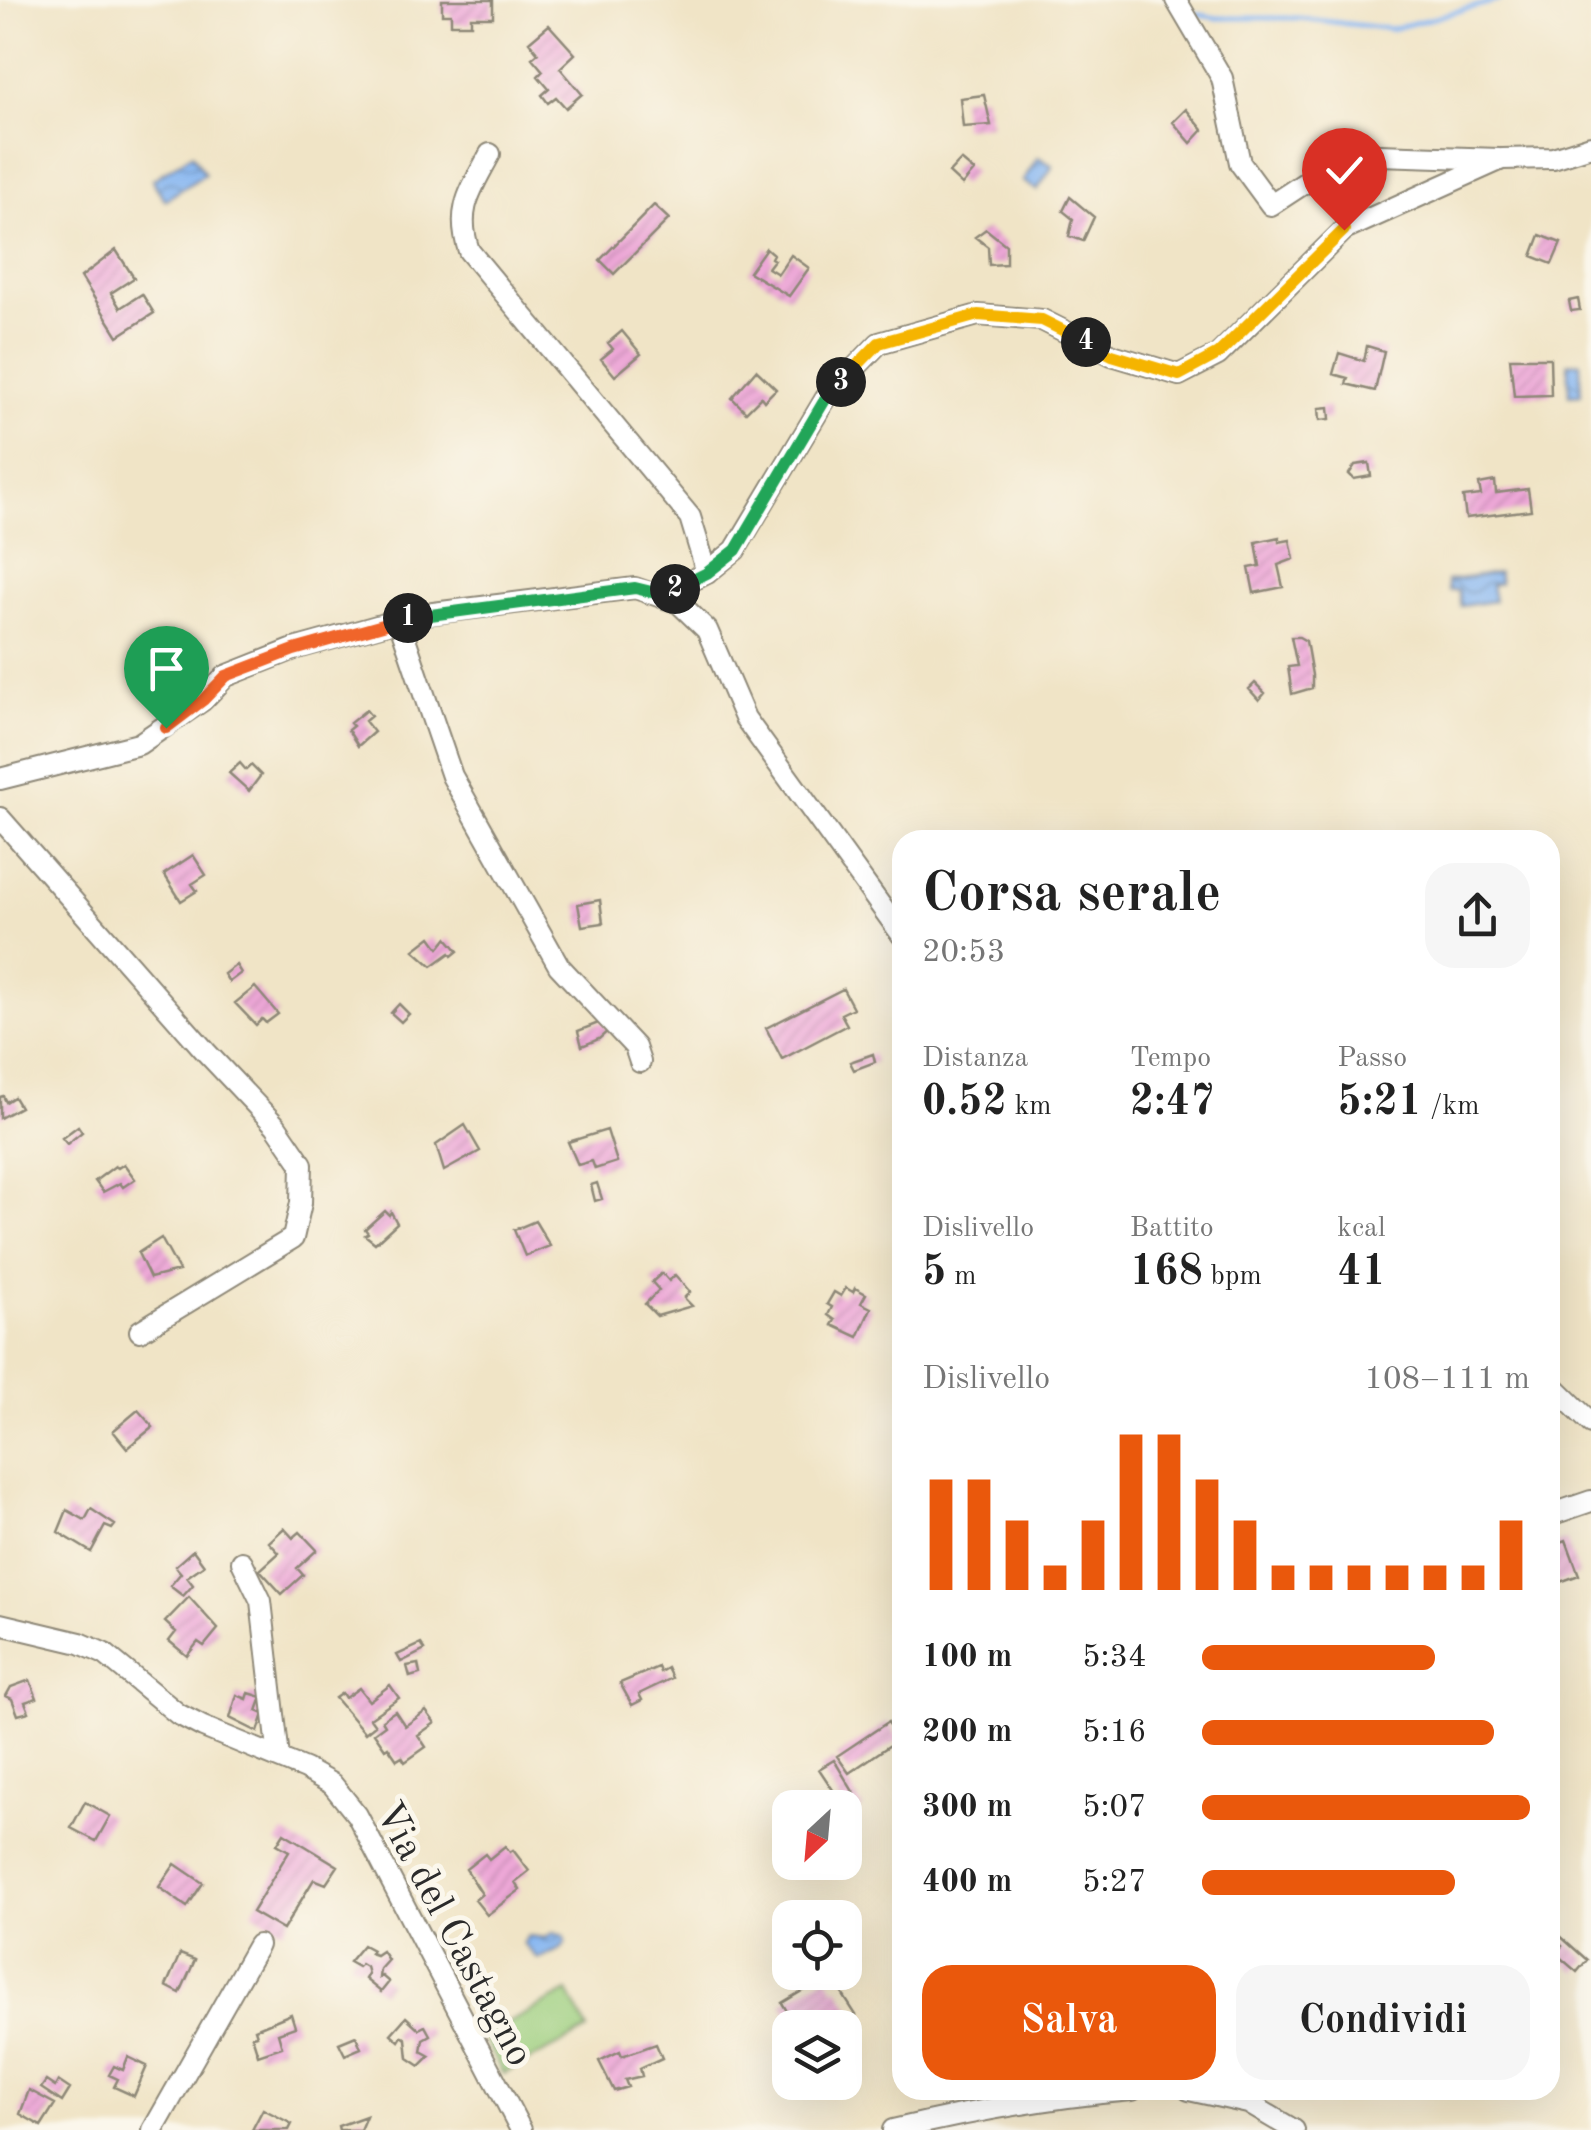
<!DOCTYPE html>
<html lang="it">
<head>
<meta charset="utf-8">
<style>
	:root { --surface:#fff; --page:#f6f6f6; --text:#222; --muted:#767676; --accent:#ea580c }
	body { margin:0; font-family:"Old Standard TT",serif; background:var(--page); color:var(--text); height:100vh; display:flex; flex-direction:column; font-size:38px; white-space:nowrap }
	* { box-sizing:border-box; margin:0 }
	p { font-size:32px; color:var(--muted) }
	.icon { flex:none; width:55px; height:55px; fill:none; stroke:currentColor; stroke-width:2; stroke-linecap:round; stroke-linejoin:round }
	.map { position:relative; flex:1; overflow:hidden }
	.sheet { position:absolute; left:892px; top:830px; width:668px; height:1270px; display:flex; flex-direction:column; background:var(--surface); border-radius:30px; box-shadow:0 10px 40px #0002 }
	.sheet>* { flex:none }
	.needle { width:65px; rotate:206deg }
	.buttons { position:absolute; left:772px; top:1790px; display:grid; gap:20px }
	.buttons a { display:grid; place-items:center; width:90px; height:90px; border-radius:20px; background:var(--surface); box-shadow:0 10px 40px #0002; font-size:50px }
	.pin { position:absolute; display:grid; place-items:center; width:85px; height:85px; color:#fff; margin:-102px -42px; border-radius:50% 50% 50% 0; rotate:-45deg; box-shadow:0 0 10px #0007 }
	.pin .icon { rotate:45deg }
	.km { position:absolute; width:50px; height:50px; margin:-25px; border-radius:50%; background:#222; color:#fff; font-size:28px; line-height:50px; text-align:center }
	.round { display:grid; place-items:center; flex:none; width:105px; height:105px; border-radius:30px; background:var(--page) }
	.headline { display:flex; align-items:center; justify-content:space-between; height:170px; padding:0 30px }
	h1 { font-size:55px; font-weight:800; line-height:75px }
	.figures { display:grid; grid-template-columns:repeat(3,1fr); gap:15px; height:170px; padding:10px 30px }
	.figures div { display:grid; align-content:center }
	.figures b { font-size:42px; font-weight:800 }
	.figures small { font-size:28px; font-weight:400 }
	.figures p { font-size:28px }
	.chart { height:280px; padding:20px 30px }
	.chart p { display:flex; justify-content:space-between }
	.chart svg { width:100%; height:180px; margin-top:10px; stroke:var(--accent); stroke-width:6 }
	.button { display:flex; gap:20px; margin-top:auto; padding:20px 30px }
	.button a { flex:1; height:115px; border-radius:30px; background:var(--accent); color:#fff; font-size:40px; font-weight:800; line-height:115px; text-align:center }
	.button a+a { background:var(--page); color:var(--text) }
	ul { padding:0 30px; list-style:none; font-size:32px }
	li { display:grid; grid-template-columns:160px 120px 1fr; align-items:center; height:75px }
	li i { height:25px; border-radius:12px; background:var(--accent) }
	.map>svg:first-child { display:block }
	.garden { fill:#9cce7d; stroke:#647c54; stroke-width:2.5 }
	.water { fill:url(#water-waves); stroke:#58708e; stroke-width:2.5 }
	.lines { fill:none; stroke-linecap:round; stroke-linejoin:round }
	.stream { stroke:#86b6f1; stroke-width:5 }
	.building { fill:url(#building-hatch) }
	.street-casing { stroke:#8e8878; stroke-width:24 }
	.street { stroke:#fff; stroke-width:20 }
	.split-1-casing { stroke:#fff; stroke-width:20 }
	.split-2-casing { stroke:#fff; stroke-width:20 }
	.split-3-casing { stroke:#fff; stroke-width:20 }
	.split-4-casing { stroke:#fff; stroke-width:20 }
	.split-5-casing { stroke:#fff; stroke-width:20 }
	.split-1 { stroke:#f0652b; stroke-width:12 }
	.split-2 { stroke:#22a559; stroke-width:12 }
	.split-3 { stroke:#22a559; stroke-width:12 }
	.split-4 { stroke:#f5b400; stroke-width:12 }
	.split-5 { stroke:#f5b400; stroke-width:12 }
	.labels { text-anchor:middle; stroke-width:10; stroke-linejoin:round; paint-order:stroke }
	.street-label { font-size:40px; fill:#2b2b2b; stroke:#fbf7ec }
</style>
</head>
<body>
<div class="map">
<svg width="1591" height="2130" viewBox="0 0 1591 2130">
	<defs>
		<pattern id="water-waves" width="16" height="10" patternUnits="userSpaceOnUse" patternTransform="scale(2.5)"><rect width="16" height="10" fill="#86b6f1"/><path d="M0 5q4-4 8 0t8 0" fill="none" stroke="#6e94c3"/></pattern>
		<pattern id="building-hatch" width="6" height="6" patternUnits="userSpaceOnUse" patternTransform="scale(2.5)"><rect width="6" height="6" fill="#eda7d7"/><path d="M-1 1l2-2M0 6l6-6M5 7l2-2" fill="none" stroke="#cb90b9"/></pattern>
	</defs>
	<rect width="100%" height="100%" fill="#fbf7ec"/>
	<filter id="ink" filterUnits="userSpaceOnUse"><feTurbulence type="fractalNoise" baseFrequency=".01" numOctaves="2"/><feDisplacementMap in="SourceGraphic" scale="20" xChannelSelector="R" yChannelSelector="G"/><feConvolveMatrix kernelMatrix="1 2 1 2 8 2 1 2 1" color-interpolation-filters="sRGB"/></filter>
	<filter id="wash" filterUnits="userSpaceOnUse"><feTurbulence type="fractalNoise" baseFrequency=".0048" numOctaves="4" result="noise"/><feDisplacementMap in="SourceGraphic" scale="40" xChannelSelector="R" yChannelSelector="G"/><feGaussianBlur stdDeviation="2.25" result="paint"/><feColorMatrix in="noise" values="0 0 0 0 0 0 0 0 0 0 0 0 0 0 0 0 0 1.4 0 .05"/><feComposite in="paint" operator="in"/></filter>
	<g filter="url(#wash)">
		<rect width="100%" height="100%" fill="#f0e4c6"/>
		<!-- garden -->
		<path class="garden" d="M 568,1992 L 588,2030 L 503,2074 L 483,2036 Z"/>
		<!-- water -->
		<path class="water" d="M 192,154 L 205,174 L 165,200 L 152,180 Z
			M 1038,157 L 1053,166 L 1037,190 L 1023,181 Z
			M 1580,362 L 1581,394 L 1569,395 L 1568,363 Z
			M 1498,573 L 1500,583 L 1491,585 L 1494,601 L 1461,606 L 1458,590 L 1449,591 L 1447,581 Z
			M 553,1933 L 564,1936 L 566,1943 L 561,1949 L 538,1959 L 523,1943 L 528,1936 L 546,1938 Z"/>
		<g class="lines">
			<!-- stream -->
			<path class="stream" d="M 1196,14 L 1217,18 L 1299,18 L 1391,29 L 1500,0"/>
		</g>
		<g id="blocks">
			<!-- building -->
			<path class="building" d="M 442,0 L 493,0 L 493,17 L 471,17 L 471,24 L 451,24 L 451,14 L 442,14 Z
				M 549,25 L 575,54 L 560,68 L 582,94 L 566,108 L 556,97 L 548,103 L 542,95 L 549,89 L 538,76 L 543,71 L 532,58 L 538,53 L 529,42 Z
				M 984,95 L 991,125 L 963,127 L 960,98 Z
				M 1186,109 L 1203,130 L 1191,143 L 1173,122 Z
				M 961,160 L 974,171 L 962,185 L 949,173 Z
				M 1070,197 L 1094,217 L 1083,241 L 1069,236 L 1073,219 L 1063,211 Z
				M 654,205 L 669,219 L 614,274 L 600,260 Z
				M 986,229 L 1006,245 L 1006,264 L 989,265 L 988,247 L 975,237 Z
				M 1540,235 L 1561,243 L 1552,264 L 1532,256 Z
				M 766,248 L 773,254 L 771,258 L 774,260 L 768,268 L 778,274 L 791,255 L 809,268 L 789,296 L 749,272 Z
				M 116,250 L 134,278 L 111,293 L 120,308 L 142,294 L 154,313 L 118,336 L 81,277 Z
				M 1578,299 L 1580,310 L 1571,311 L 1569,301 Z
				M 622,331 L 641,354 L 615,376 L 601,359 L 613,349 L 608,343 Z
				M 1367,346 L 1384,351 L 1375,391 L 1346,384 L 1348,378 L 1333,374 L 1339,353 L 1364,361 Z
				M 1510,358 L 1550,358 L 1551,395 L 1514,396 Z
				M 756,370 L 776,389 L 764,401 L 761,397 L 746,412 L 732,398 Z
				M 1329,407 L 1330,419 L 1320,420 L 1319,408 Z
				M 1369,463 L 1371,476 L 1354,479 L 1349,474 L 1355,465 Z
				M 1495,481 L 1496,493 L 1528,489 L 1531,510 L 1466,518 L 1463,497 L 1481,495 L 1479,484 Z
				M 1279,537 L 1279,542 L 1290,540 L 1294,559 L 1278,565 L 1283,587 L 1254,593 L 1249,568 L 1260,566 L 1256,542 Z
				M 1291,637 L 1299,637 L 1306,641 L 1312,675 L 1312,688 L 1292,694 L 1288,667 L 1297,666 Z
				M 1255,683 L 1265,693 L 1259,700 L 1249,689 Z
				M 366,710 L 371,716 L 365,721 L 374,732 L 358,746 L 348,730 L 353,726 L 350,723 Z
				M 240,763 L 246,770 L 251,765 L 261,775 L 249,791 L 229,773 Z
				M 193,855 L 206,875 L 192,884 L 197,891 L 181,901 L 164,874 Z
				M 600,900 L 603,923 L 582,926 L 578,904 Z
				M 431,937 L 439,948 L 447,938 L 458,951 L 452,956 L 450,953 L 432,966 L 414,950 Z
				M 236,965 L 241,973 L 229,982 L 224,974 Z
				M 255,987 L 278,1014 L 266,1023 L 262,1019 L 256,1025 L 235,1003 Z
				M 843,989 L 853,1008 L 841,1014 L 847,1025 L 782,1059 L 766,1028 Z
				M 399,1004 L 409,1014 L 401,1022 L 391,1013 Z
				M 601,1022 L 609,1030 L 599,1039 L 582,1046 L 578,1031 Z
				M 873,1054 L 875,1062 L 854,1070 L 850,1062 Z
				M 3,1096 L 6,1102 L 14,1097 L 20,1107 L 0,1118 L 0,1097 Z
				M 465,1125 L 480,1151 L 444,1171 L 436,1145 Z
				M 78,1126 L 82,1132 L 67,1144 L 62,1138 Z
				M 607,1130 L 617,1162 L 595,1169 L 592,1161 L 578,1165 L 568,1142 Z
				M 124,1164 L 135,1179 L 123,1187 L 120,1183 L 103,1192 L 95,1181 L 115,1166 L 118,1168 Z
				M 597,1183 L 602,1199 L 595,1201 L 591,1185 Z
				M 385,1211 L 389,1215 L 391,1212 L 397,1223 L 375,1243 L 365,1235 L 368,1233 L 365,1229 Z
				M 535,1221 L 550,1246 L 525,1256 L 514,1230 Z
				M 161,1238 L 179,1271 L 150,1278 L 138,1253 Z
				M 662,1273 L 669,1281 L 675,1275 L 690,1292 L 684,1298 L 692,1306 L 657,1316 L 645,1304 L 659,1290 L 652,1282 Z
				M 846,1288 L 853,1292 L 855,1288 L 866,1294 L 861,1303 L 871,1308 L 858,1337 L 832,1325 L 835,1320 L 828,1315 L 832,1307 L 827,1304 L 834,1292 L 841,1296 Z
				M 138,1410 L 153,1427 L 127,1448 L 113,1431 Z
				M 91,1509 L 115,1525 L 112,1529 L 105,1526 L 91,1552 L 58,1532 L 67,1510 L 85,1520 Z
				M 284,1528 L 293,1538 L 300,1532 L 317,1550 L 297,1568 L 303,1575 L 282,1594 L 260,1570 L 279,1553 L 269,1542 Z
				M 1566,1540 L 1579,1575 L 1552,1585 L 1550,1559 L 1555,1557 L 1550,1546 Z
				M 193,1550 L 204,1565 L 187,1577 L 193,1585 L 183,1596 L 170,1586 L 181,1573 L 175,1566 Z
				M 189,1597 L 218,1629 L 204,1646 L 198,1642 L 187,1656 L 169,1641 L 176,1632 L 165,1622 Z
				M 421,1644 L 425,1650 L 401,1662 L 397,1655 Z
				M 418,1664 L 420,1674 L 410,1677 L 407,1666 Z
				M 658,1667 L 660,1672 L 667,1668 L 672,1678 L 639,1694 L 642,1700 L 632,1705 L 620,1683 Z
				M 30,1680 L 37,1698 L 25,1702 L 29,1712 L 18,1715 L 12,1699 L 6,1696 L 11,1687 Z
				M 390,1685 L 399,1698 L 370,1718 L 375,1725 L 365,1733 L 335,1698 L 342,1693 L 345,1698 L 359,1688 L 369,1701 Z
				M 249,1693 L 262,1697 L 257,1711 L 264,1714 L 258,1732 L 230,1718 L 237,1695 L 247,1699 Z
				M 395,1711 L 405,1726 L 426,1711 L 435,1723 L 418,1735 L 426,1747 L 405,1762 L 402,1757 L 397,1760 L 388,1747 L 385,1749 L 374,1733 L 385,1725 L 382,1720 Z
				M 888,1722 L 899,1739 L 849,1773 L 837,1756 Z
				M 834,1760 L 863,1808 L 848,1818 L 845,1808 L 819,1769 Z
				M 85,1802 L 110,1816 L 96,1841 L 71,1828 Z
				M 284,1833 L 338,1866 L 326,1884 L 314,1879 L 283,1930 L 252,1912 L 289,1851 L 277,1844 Z
				M 505,1846 L 510,1852 L 513,1850 L 529,1871 L 515,1882 L 520,1890 L 487,1915 L 475,1900 L 482,1894 L 466,1869 L 485,1854 L 489,1859 Z
				M 175,1864 L 203,1883 L 187,1907 L 159,1887 Z
				M 1558,1934 L 1587,1960 L 1577,1972 L 1555,1953 L 1562,1946 L 1553,1938 Z
				M 363,1945 L 372,1950 L 370,1953 L 376,1955 L 382,1951 L 388,1960 L 380,1969 L 379,1978 L 382,1976 L 389,1982 L 381,1992 L 365,1979 L 368,1974 L 366,1967 L 361,1964 L 358,1967 L 349,1962 Z
				M 180,1954 L 195,1960 L 180,1993 L 166,1986 Z
				M 827,1976 L 834,1989 L 838,1987 L 856,2015 L 839,2025 L 836,2020 L 824,2028 L 790,2028 L 790,2031 L 782,2037 L 779,2031 L 790,2024 L 786,2018 L 790,2016 L 782,2003 Z
				M 1550,1995 L 1561,2027 L 1550,2030 Z
				M 291,2014 L 295,2027 L 278,2033 L 282,2047 L 258,2055 L 252,2036 L 257,2035 L 255,2029 Z
				M 406,2017 L 419,2029 L 425,2026 L 430,2035 L 423,2039 L 421,2051 L 430,2056 L 420,2066 L 408,2058 L 406,2039 L 402,2036 L 399,2041 L 391,2034 Z
				M 356,2036 L 361,2048 L 345,2055 L 339,2043 Z
				M 656,2044 L 662,2058 L 640,2068 L 642,2076 L 625,2080 L 628,2087 L 614,2091 L 599,2061 L 620,2051 L 622,2056 Z
				M 128,2057 L 147,2066 L 134,2096 L 114,2087 L 118,2079 L 109,2075 L 114,2066 L 123,2070 Z
				M 46,2081 L 55,2087 L 58,2081 L 70,2089 L 62,2102 L 41,2088 Z
				M 29,2090 L 55,2104 L 41,2126 L 20,2114 Z
				M 263,2109 L 292,2124 L 289,2130 L 252,2130 Z
				M 366,2116 L 360,2130 L 339,2130 L 338,2126 Z"/>
		</g>
	</g>
	<g filter="url(#ink)">
		<use href="#blocks" fill-opacity="0" stroke="#8e8878" stroke-width="2.5"/>
		<g class="lines">
			<defs>
				<path id="street" d="M 1176,0 L 1222,78 L 1240,163 L 1271,205 L 1349,154 L 1499,159
					M 490,154 C 471,190 455,209 469,251 L 690,517 L 707,573
					M 663,595 L 707,573 L 735,550 L 826,398 L 879,343 L 978,315 L 1042,320 L 1112,355 L 1179,375 L 1218,355 L 1344,230 L 1502,159 L 1553,158 L 1591,146
					M 399,621 L 452,776 L 559,966 L 635,1047 L 640,1062
					M 0,779 L 139,744 L 203,700 L 226,676 L 294,649 L 417,615 L 635,588 L 679,603 L 707,630 L 745,718 L 902,935
					M 0,818 L 206,1052 L 276,1126 L 302,1164 L 301,1203 L 293,1238 L 140,1331
					M 1550,1383 L 1591,1423
					M 1550,1515 L 1591,1501
					M 242,1562 L 261,1601 L 279,1758
					M 0,1624 L 80,1643 L 105,1654 L 178,1714 L 203,1727 L 305,1769 L 332,1784 L 357,1815 L 521,2130
					M 1189,2090 L 1248,2103 L 1294,2130
					M 153,2130 L 258,1945
					M 893,2130 C 972,2111 1050,2097 1132,2090"/>
			</defs>
			<!-- street casing -->
			<use href="#street" class="street-casing"/>
			<!-- street -->
			<use href="#street" class="street"/>
		</g>
	</g>
	<g class="lines" filter="url(#ink)">
		<defs>
			<path id="split-1" d="M 166,728 L 203,700 L 226,676 L 294,650 L 408,618"/>
			<path id="split-2" d="M 408,618 L 635,588 L 664,595 L 675,589"/>
			<path id="split-3" d="M 675,589 L 707,573 L 736,550 L 826,398 L 841,382"/>
			<path id="split-4" d="M 841,382 L 879,343 L 978,315 L 1042,320 L 1086,342"/>
			<path id="split-5" d="M 1086,342 L 1112,355 L 1179,375 L 1218,354 L 1344,230"/>
		</defs>
		<!-- split-1 casing -->
		<use href="#split-1" class="split-1-casing"/>
		<!-- split-2 casing -->
		<use href="#split-2" class="split-2-casing"/>
		<!-- split-3 casing -->
		<use href="#split-3" class="split-3-casing"/>
		<!-- split-4 casing -->
		<use href="#split-4" class="split-4-casing"/>
		<!-- split-5 casing -->
		<use href="#split-5" class="split-5-casing"/>
		<!-- split-1 -->
		<use href="#split-1" class="split-1"/>
		<!-- split-2 -->
		<use href="#split-2" class="split-2"/>
		<!-- split-3 -->
		<use href="#split-3" class="split-3"/>
		<!-- split-4 -->
		<use href="#split-4" class="split-4"/>
		<!-- split-5 -->
		<use href="#split-5" class="split-5"/>
	</g>
	<g class="labels">
		<!-- street labels -->
		<g class="street-label">
			<text transform="translate(456 1933) rotate(62)" y="14">Via del Castagno</text>
		</g>
	</g>
</svg>
<div class="buttons">
<a><svg class="needle" viewBox="-14 -14 28 28"><path d="M0-13l5 13h-10z" fill="#e53935"/><path d="M0 13l5-13h-10z" fill="#767676"/></svg></a>
<a><svg class="icon" aria-label="locate" viewBox="0 0 24 24"><circle cx="12" cy="12" r="6"/><path d="M12 2v4M12 18v4M2 12h4M18 12h4"/></svg></a>
<a><svg class="icon" aria-label="layers" viewBox="0 0 24 24"><path d="M12 4l9 5-9 5-9-5zM3 14l9 5 9-5"/></svg></a>
</div>
<div class="pin" style="left:166px;top:728px;background:#1e9e55"><svg class="icon" aria-label="arrive" viewBox="0 0 24 24"><path d="M6 21V4h12l-3 4 3 4H6"/></svg></div>
<div class="pin" style="left:1344px;top:230px;background:#d93025"><svg class="icon" aria-label="check" viewBox="0 0 24 24"><path d="M5 12l5 5 9-10"/></svg></div>
<b class="km" style="left:408px;top:618px">1</b>
<b class="km" style="left:675px;top:589px">2</b>
<b class="km" style="left:841px;top:382px">3</b>
<b class="km" style="left:1086px;top:342px">4</b>
<section class="sheet">
<div class="headline"><div><h1>Corsa serale</h1><p>20:53</p></div><a class="round"><svg class="icon" aria-label="share" viewBox="0 0 24 24"><path d="M12 15V3M7 8l5-5 5 5M5 13v7h14v-7"/></svg></a></div>
<div class="figures">
<div><p>Distanza</p><b>0.52<small> km</small></b></div>
<div><p>Tempo</p><b>2:47</b></div>
<div><p>Passo</p><b>5:21<small> /km</small></b></div>
</div>
<div class="figures">
<div><p>Dislivello</p><b>5<small> m</small></b></div>
<div><p>Battito</p><b>168<small> bpm</small></b></div>
<div><p>kcal</p><b>41</b></div>
</div>
<div class="chart"><p><span>Dislivello</span>108–111 m</p>
<svg viewBox="0 0 160 44" preserveAspectRatio="none"><path d="M5 44V17M15 44V17M25 44V27M35 44V38M45 44V27M55 44V6M65 44V6M75 44V17M85 44V27M95 44V38M105 44V38M115 44V38M125 44V38M135 44V38M145 44V38M155 44V27"/></svg>
</div>
<ul>
<li><b>100 m</b>5:34<i style="width:71%"></i></li>
<li><b>200 m</b>5:16<i style="width:89%"></i></li>
<li><b>300 m</b>5:07<i style="width:100%"></i></li>
<li><b>400 m</b>5:27<i style="width:77%"></i></li>
</ul>
<div class="button"><a>Salva</a><a>Condividi</a></div>
</section>
</div>
</body>
</html>
